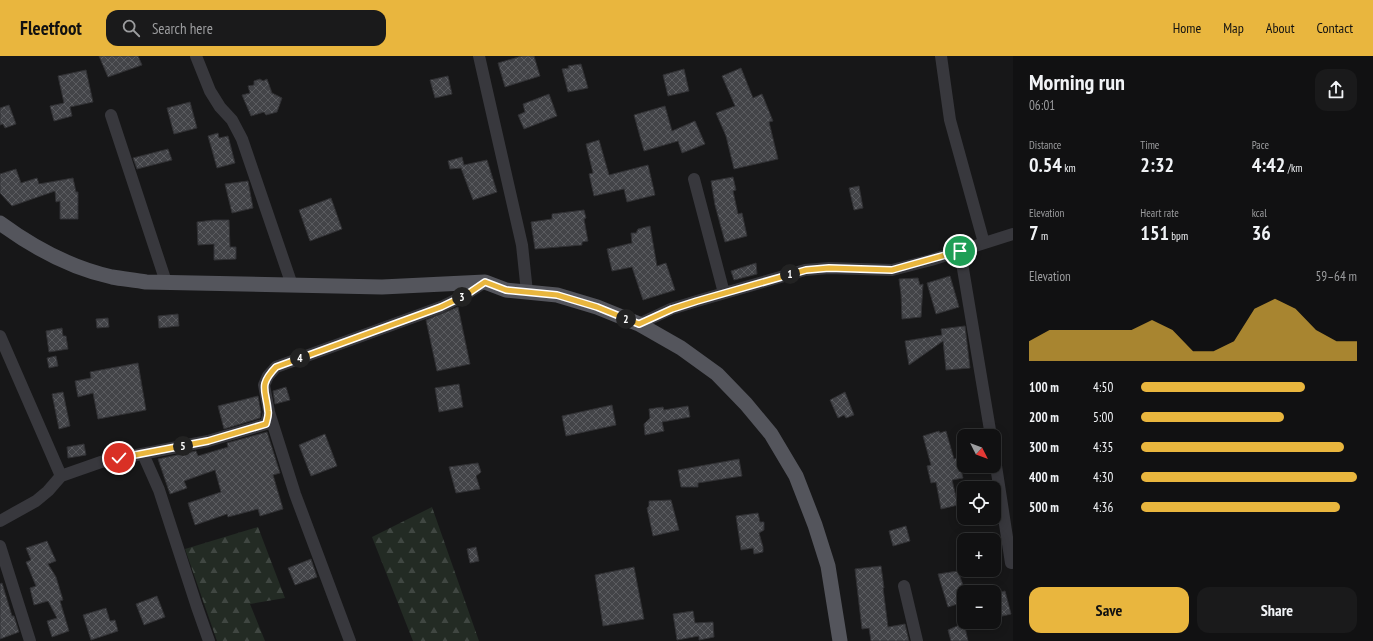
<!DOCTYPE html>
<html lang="en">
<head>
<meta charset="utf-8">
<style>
	:root { --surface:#111112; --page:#1a1a1b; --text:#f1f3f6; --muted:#9c9d9f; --line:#303132; --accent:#e9b63e }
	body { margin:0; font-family:"PT Sans Narrow",sans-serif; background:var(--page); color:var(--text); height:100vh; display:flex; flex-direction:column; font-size:15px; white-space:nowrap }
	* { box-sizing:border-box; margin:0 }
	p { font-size:13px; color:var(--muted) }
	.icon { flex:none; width:22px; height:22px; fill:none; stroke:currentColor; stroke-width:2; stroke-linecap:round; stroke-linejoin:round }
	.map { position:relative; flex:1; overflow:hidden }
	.panel { display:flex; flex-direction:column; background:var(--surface); width:360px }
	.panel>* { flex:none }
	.needle { width:26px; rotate:132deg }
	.tools { position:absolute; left:957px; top:373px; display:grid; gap:8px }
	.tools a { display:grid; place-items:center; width:44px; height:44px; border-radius:8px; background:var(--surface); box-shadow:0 2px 10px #0003,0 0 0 1px var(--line); font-size:20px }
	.pin { position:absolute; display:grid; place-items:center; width:34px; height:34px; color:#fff; margin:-17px; border:2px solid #fff; border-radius:50%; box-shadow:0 1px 4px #0007 }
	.km { position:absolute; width:20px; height:20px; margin:-10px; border-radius:50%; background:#222; color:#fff; font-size:11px; line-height:20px; text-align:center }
	.round { display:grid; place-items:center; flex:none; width:42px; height:42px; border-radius:12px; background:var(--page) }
	.summary { display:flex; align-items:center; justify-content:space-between; height:68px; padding:0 16px }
	h1 { font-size:22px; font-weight:600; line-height:30px }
	.metrics { display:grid; grid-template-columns:repeat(3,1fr); gap:6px; height:68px; padding:4px 16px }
	.metrics div { display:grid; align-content:center }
	.metrics b { font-size:20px; font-weight:600 }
	.metrics small { font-size:11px; font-weight:400 }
	.metrics p { font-size:11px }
	.chart { height:112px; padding:8px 16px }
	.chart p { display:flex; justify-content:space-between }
	.chart svg { width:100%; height:72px; margin-top:4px; fill:var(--accent); opacity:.7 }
	.cta { display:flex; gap:8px; margin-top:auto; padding:8px 16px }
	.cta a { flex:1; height:46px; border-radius:12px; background:var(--accent); color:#111; font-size:16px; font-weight:600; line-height:46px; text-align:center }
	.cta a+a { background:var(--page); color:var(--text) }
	ul { padding:0 16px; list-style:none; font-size:13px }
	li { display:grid; grid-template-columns:64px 48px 1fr; align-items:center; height:30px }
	li i { height:10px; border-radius:5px; background:var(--accent) }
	header { display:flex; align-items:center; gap:24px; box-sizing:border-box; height:56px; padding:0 20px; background:var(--accent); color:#111 }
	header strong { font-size:19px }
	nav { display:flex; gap:22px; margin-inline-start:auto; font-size:14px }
	.search { width:280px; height:36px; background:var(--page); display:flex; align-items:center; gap:10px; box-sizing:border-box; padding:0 14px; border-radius:12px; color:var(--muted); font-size:15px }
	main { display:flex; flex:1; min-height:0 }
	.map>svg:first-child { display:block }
	.forest { fill:url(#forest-firs) }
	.building { fill:url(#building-cross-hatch); stroke:#313134 }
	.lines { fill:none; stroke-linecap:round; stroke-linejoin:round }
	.minor { stroke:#38383d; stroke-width:12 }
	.major { stroke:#54555c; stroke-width:15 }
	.route-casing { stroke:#fff; stroke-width:8 }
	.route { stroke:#e9b63e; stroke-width:5 }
</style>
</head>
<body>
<header>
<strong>Fleetfoot</strong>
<div class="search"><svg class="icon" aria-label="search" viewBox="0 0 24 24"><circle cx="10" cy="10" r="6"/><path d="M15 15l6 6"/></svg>Search here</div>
<nav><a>Home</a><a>Map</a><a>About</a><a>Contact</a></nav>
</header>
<main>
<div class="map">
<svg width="1013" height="585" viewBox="0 0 1013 585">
	<defs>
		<pattern id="forest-firs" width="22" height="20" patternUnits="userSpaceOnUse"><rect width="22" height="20" fill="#232b24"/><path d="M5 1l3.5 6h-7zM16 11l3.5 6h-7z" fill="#404742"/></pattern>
		<pattern id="building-cross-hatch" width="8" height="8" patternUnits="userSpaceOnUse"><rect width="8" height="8" fill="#434448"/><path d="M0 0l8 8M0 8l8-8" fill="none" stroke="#5b5c60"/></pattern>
	</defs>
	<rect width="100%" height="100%" fill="#171718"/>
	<!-- forest -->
	<path class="forest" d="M 432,451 L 479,585 L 413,585 L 372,481 Z
		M 258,471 L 285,542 L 250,548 L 265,585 L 217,585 L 185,493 Z"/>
	<!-- building -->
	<path class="building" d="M 99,0 L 138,0 L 142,9 L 108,21 Z
		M 522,0 L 534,0 L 540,20 L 505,31 L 498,7 Z
		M 581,8 L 588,32 L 568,36 L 562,13 L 569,12 L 568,10 Z
		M 741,12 L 753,42 L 762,38 L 773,65 L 769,66 L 778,103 L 734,113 L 726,80 L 716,57 L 735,50 L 722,20 Z
		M 684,13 L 689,35 L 668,40 L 663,19 Z
		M 86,14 L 93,46 L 70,51 L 72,60 L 54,65 L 50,50 L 64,47 L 58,20 Z
		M 448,20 L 452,38 L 435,42 L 430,24 Z
		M 260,23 L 263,25 L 267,23 L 272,37 L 282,42 L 277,56 L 266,59 L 264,56 L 251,60 L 242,39 L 250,37 L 248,30 L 254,29 L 254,25 Z
		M 549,38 L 557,60 L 524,73 L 518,59 L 525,56 L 523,48 Z
		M 190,46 L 197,72 L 174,78 L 167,52 Z
		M 9,49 L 16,68 L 5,72 L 3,68 L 0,69 L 0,52 Z
		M 665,50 L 672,75 L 695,65 L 705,88 L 682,97 L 678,85 L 644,95 L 634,59 Z
		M 218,77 L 219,82 L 228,80 L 235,107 L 217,112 L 208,80 Z
		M 599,84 L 609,119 L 648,109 L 655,139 L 627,146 L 624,133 L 594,140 L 589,118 L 593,117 L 586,88 Z
		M 168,93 L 172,104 L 137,113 L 133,102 Z
		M 462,101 L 464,109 L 487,104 L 497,136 L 473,144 L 461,112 L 450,113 L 448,105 Z
		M 16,113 L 21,127 L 37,122 L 39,128 L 73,122 L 76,136 L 78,136 L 78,163 L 60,163 L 60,145 L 56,146 L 55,135 L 12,150 L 0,137 L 0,118 Z
		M 733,121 L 736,134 L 733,135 L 738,158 L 742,157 L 747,180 L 725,186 L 715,149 L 711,125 Z
		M 248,125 L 253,152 L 232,157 L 225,128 Z
		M 859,130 L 863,152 L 854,154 L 849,132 Z
		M 331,142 L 342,173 L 310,185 L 299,154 Z
		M 584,154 L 586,162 L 584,163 L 588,185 L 582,186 L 582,189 L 535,193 L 531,166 L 552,163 L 552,158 Z
		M 214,164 L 229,164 L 230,191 L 236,191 L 236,203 L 214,204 L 214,188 L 198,189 L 197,166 Z
		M 650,170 L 657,210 L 666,207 L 675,234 L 643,244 L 632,211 L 612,215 L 607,193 L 632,187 L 631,177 L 636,177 L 638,173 Z
		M 756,207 L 757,218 L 734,224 L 731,215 Z
		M 950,220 L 959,251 L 936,258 L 927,227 Z
		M 918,222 L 920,229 L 923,228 L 921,261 L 902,263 L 901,238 L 899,223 Z
		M 458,251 L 470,308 L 437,315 L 426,264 Z
		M 178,258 L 179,270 L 159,272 L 158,260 Z
		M 108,262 L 109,271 L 97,272 L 96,263 Z
		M 965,270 L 970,312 L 946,314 L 943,285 L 909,309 L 905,285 L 942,279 L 941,273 Z
		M 62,272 L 63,280 L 66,280 L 68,293 L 49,296 L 46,275 Z
		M 56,300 L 58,310 L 49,312 L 47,302 Z
		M 138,307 L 146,354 L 98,363 L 93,337 L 78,341 L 75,325 L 91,322 L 90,316 Z
		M 459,328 L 463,351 L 439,356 L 435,332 Z
		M 286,331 L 290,344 L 275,348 L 273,335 Z
		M 63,336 L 70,370 L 59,373 L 52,338 Z
		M 845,336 L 854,359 L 846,362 L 844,359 L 838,362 L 830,344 Z
		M 258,340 L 261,356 L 260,362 L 224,373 L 218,350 Z
		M 612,349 L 616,369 L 566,380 L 562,360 Z
		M 688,350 L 690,361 L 662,366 L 664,375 L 645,379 L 644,368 L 650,362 L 649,353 L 663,351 L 664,354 Z
		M 939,375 L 940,377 L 946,375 L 954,403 L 958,402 L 963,422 L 952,424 L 958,449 L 941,453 L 936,426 L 931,427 L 927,410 L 931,409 L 923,380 Z
		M 267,376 L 280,417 L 273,419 L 283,453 L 260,460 L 258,453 L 228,461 L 227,458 L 195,469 L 188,447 L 221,436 L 215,414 L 184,425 L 187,432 L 170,438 L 158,403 L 196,395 L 198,400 L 228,391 L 227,387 Z
		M 325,378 L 337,410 L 311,420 L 299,389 Z
		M 84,388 L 86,399 L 68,402 L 67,391 Z
		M 739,403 L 742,420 L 698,427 L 698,431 L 681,431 L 678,414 Z
		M 478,407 L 481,416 L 476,420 L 480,433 L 456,437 L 449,411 Z
		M 671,444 L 679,474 L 653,480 L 647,452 L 649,450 L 649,445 Z
		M 758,457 L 760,466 L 764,466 L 764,474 L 759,477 L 763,491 L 763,496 L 754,498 L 753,492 L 741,494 L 736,460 Z
		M 906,470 L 910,485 L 893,490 L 889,475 Z
		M 47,485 L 56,505 L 48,508 L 56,521 L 63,544 L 60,545 L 69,575 L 52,581 L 47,565 L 57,562 L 48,545 L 34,549 L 30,532 L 36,530 L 26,506 L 31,504 L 26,492 Z
		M 476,491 L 479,505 L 470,507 L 467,493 Z
		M 311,503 L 317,521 L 295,529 L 288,512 Z
		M 881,510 L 884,532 L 883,532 L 888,571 L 905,568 L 909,585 L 871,585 L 869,572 L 862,573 L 855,513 Z
		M 634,511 L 644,563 L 603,570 L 595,519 Z
		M 958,515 L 964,532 L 964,546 L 948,551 L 938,518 Z
		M 2,527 L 12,560 L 14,560 L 19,576 L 0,583 L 0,528 Z
		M 1005,535 L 1011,558 L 994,562 L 994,538 Z
		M 157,540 L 165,561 L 144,569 L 136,548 Z
		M 106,552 L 110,565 L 115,564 L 118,575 L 91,584 L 83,559 Z
		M 693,555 L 695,567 L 713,566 L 714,581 L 699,584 L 699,580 L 677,584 L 673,558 Z
		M 964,567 L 968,585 L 951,585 L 948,574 Z"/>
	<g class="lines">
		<!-- minor -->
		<path class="minor" d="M 196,0 L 210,35 L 220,51 L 232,64 L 242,83 L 292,229
			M 479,0 L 522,189 L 527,236
			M 941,0 L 950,64 L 984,187
			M 111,59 L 166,226
			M 694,123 L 724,237
			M 960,195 L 991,380
			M 639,268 L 671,253 L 697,245 L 805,214 L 829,212 L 892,214 L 931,204 L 1013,178
			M 0,280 L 61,420
			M 994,397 L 1011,507
			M 143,398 L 159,434 L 197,551 L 209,585
			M 0,465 L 36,445 L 48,435 L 61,420 L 101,406 L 208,385 L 266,368 L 269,356
			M 0,490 L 30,585
			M 904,530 L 917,585
			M 350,585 L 295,438 L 269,356 L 264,329 L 268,320 L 276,311 L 441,251 L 465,239 L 485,226"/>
		<!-- major -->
		<path class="major" d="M 0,167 C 34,192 71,212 112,221 C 123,223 135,224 146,226 L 382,231 L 485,226 L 506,234 L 557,239 L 597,251 L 639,268 L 681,292 L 717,318 L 746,348 L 771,378 L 796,420 L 815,469 L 828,510 L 840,585"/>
	</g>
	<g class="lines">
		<defs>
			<path id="route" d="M 119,402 L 208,385 L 266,368 C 267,364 269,359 268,355 C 266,333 258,330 276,311 L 441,251 L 466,239 L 485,226 L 506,234 L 557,239 L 597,251 L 639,268 L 672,253 L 697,245 L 806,214 L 829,212 L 892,214 L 960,195"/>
		</defs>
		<!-- route casing -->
		<use href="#route" class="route-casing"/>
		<!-- route -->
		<use href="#route" class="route"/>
	</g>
</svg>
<div class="tools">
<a><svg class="needle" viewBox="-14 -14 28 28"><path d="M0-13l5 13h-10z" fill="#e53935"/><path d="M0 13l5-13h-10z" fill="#9c9d9f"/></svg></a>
<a><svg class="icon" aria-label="locate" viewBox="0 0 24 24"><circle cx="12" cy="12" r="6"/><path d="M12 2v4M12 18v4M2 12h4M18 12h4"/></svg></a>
<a>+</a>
<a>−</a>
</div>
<div class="pin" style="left:960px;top:195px;background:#1e9e55"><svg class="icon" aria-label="arrive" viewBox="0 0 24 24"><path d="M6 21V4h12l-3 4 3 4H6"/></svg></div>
<div class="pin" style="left:119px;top:402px;background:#d93025"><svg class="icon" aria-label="check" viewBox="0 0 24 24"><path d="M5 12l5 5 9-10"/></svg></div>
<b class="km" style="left:790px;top:218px">1</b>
<b class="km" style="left:626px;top:263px">2</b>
<b class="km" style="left:462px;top:241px">3</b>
<b class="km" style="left:300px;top:302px">4</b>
<b class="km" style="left:183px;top:390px">5</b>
</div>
<section class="panel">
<div class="summary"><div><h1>Morning run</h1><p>06:01</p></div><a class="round"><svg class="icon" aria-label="share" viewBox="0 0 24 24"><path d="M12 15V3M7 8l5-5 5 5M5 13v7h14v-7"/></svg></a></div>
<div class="metrics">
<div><p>Distance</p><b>0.54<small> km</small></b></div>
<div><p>Time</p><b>2:32</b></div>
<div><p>Pace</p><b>4:42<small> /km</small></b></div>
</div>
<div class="metrics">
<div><p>Elevation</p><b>7<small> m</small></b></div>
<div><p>Heart rate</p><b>151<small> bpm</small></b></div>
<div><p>kcal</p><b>36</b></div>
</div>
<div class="chart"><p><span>Elevation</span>59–64 m</p>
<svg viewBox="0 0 160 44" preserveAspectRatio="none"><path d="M0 44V32L10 25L20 25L30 25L40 25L50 25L60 19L70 25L80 38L90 38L100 32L110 12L120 6L130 12L140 25L150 32L160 32V44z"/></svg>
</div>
<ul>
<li><b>100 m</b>4:50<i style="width:76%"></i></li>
<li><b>200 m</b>5:00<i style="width:66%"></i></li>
<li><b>300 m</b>4:35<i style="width:94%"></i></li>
<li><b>400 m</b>4:30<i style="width:100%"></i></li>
<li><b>500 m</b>4:36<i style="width:92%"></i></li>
</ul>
<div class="cta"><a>Save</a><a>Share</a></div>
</section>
</main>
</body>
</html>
